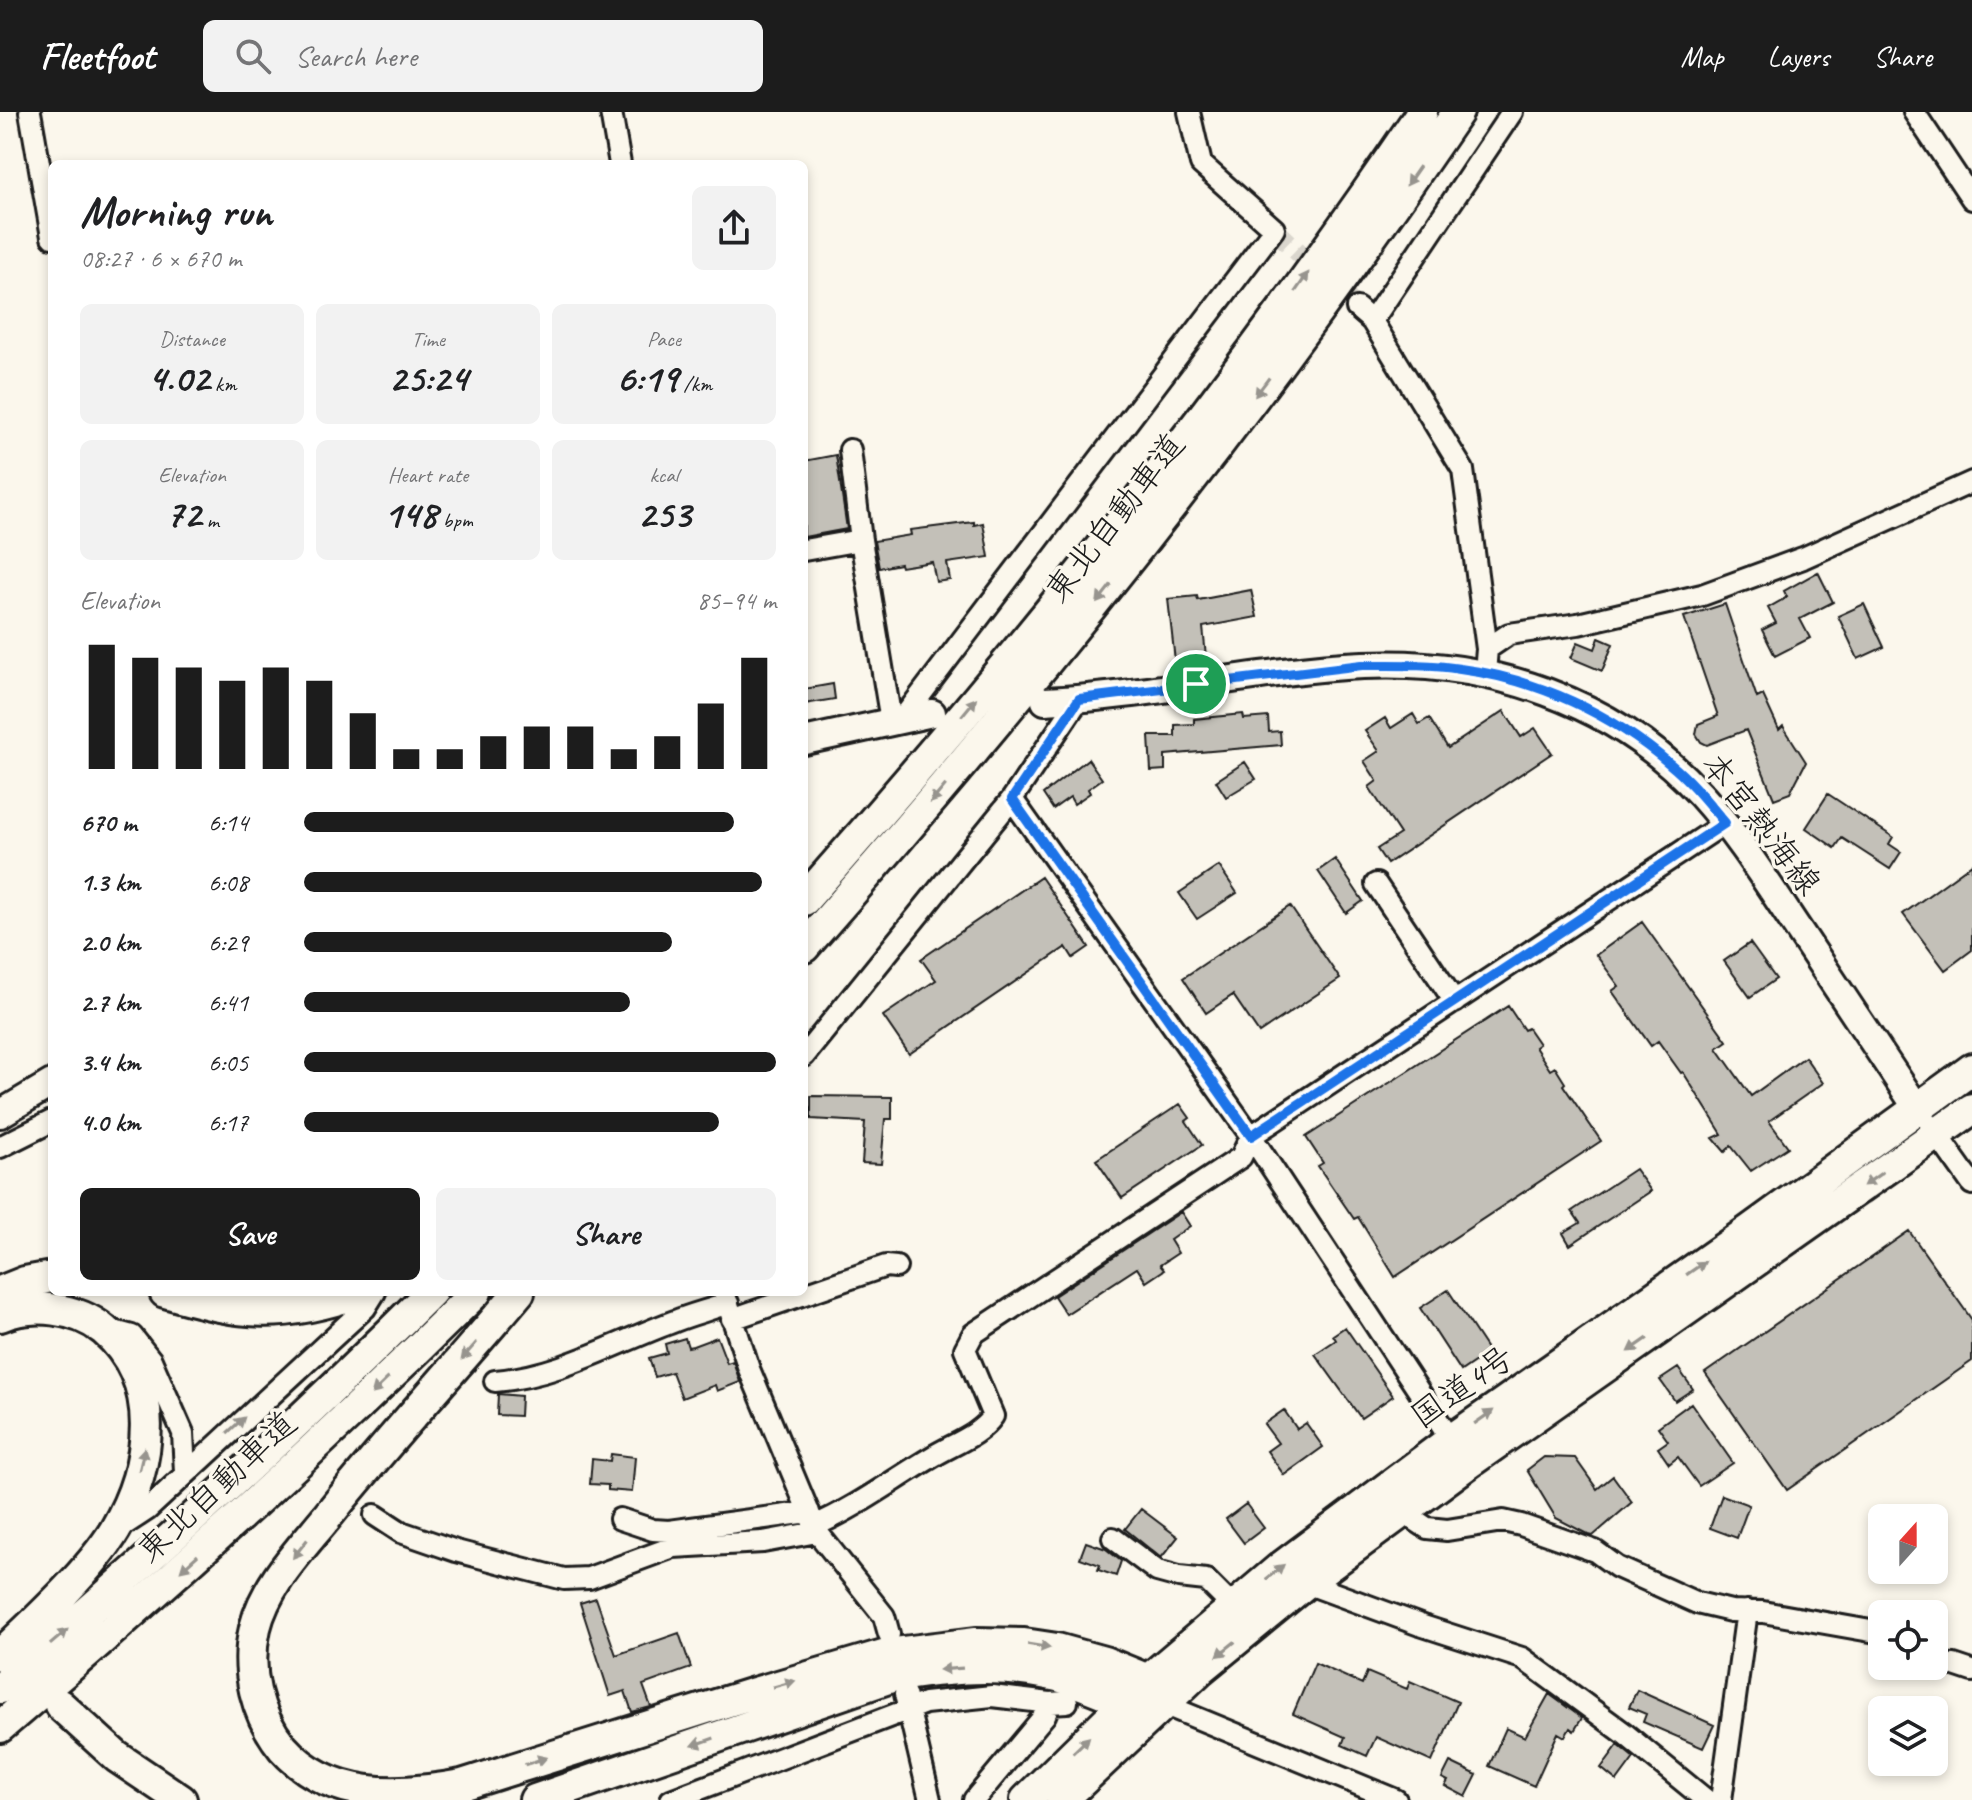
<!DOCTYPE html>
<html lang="en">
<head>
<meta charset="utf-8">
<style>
	:root { --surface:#fff; --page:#f2f2f2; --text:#202124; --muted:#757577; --accent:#1c1c1c }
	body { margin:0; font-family:Caveat,"Klee One",sans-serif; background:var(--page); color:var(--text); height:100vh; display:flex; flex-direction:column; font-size:30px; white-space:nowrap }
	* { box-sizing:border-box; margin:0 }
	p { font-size:26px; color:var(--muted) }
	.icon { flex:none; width:44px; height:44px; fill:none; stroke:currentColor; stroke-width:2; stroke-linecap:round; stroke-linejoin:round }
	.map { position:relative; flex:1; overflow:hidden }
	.side { position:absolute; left:48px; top:48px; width:760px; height:1136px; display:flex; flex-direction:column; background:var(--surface); border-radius:12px; box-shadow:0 4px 12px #0003 }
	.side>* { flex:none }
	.needle { width:52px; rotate:21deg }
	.fabs { position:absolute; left:1868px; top:1392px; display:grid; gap:16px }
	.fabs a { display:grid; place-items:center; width:80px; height:80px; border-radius:12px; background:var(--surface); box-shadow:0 4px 12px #0003; font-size:40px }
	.pin { position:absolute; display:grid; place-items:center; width:68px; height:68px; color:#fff; margin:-34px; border:4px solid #fff; border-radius:50%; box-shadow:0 2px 8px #0007 }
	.round { display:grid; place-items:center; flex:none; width:84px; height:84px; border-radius:12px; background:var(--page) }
	.headline { display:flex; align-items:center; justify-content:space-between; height:136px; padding:0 32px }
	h1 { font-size:44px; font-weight:700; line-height:60px }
	.stats { display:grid; grid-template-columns:repeat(3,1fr); gap:12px; height:136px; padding:8px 32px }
	.stats div { display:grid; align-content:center; border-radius:12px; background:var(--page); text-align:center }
	.stats b { font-size:40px; font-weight:700 }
	.stats small { font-size:22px; font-weight:400 }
	.stats p { font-size:22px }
	.chart { height:224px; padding:16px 32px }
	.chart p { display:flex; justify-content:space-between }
	.chart svg { width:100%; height:144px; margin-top:8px; stroke:var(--accent); stroke-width:6 }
	.primary-button { display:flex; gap:16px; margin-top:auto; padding:16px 32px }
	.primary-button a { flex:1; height:92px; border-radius:12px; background:var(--accent); color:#fff; font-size:32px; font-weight:700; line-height:92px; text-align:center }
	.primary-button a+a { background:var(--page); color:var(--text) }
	ul { padding:0 32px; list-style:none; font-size:26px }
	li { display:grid; grid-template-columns:128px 96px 1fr; align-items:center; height:60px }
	li i { height:20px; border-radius:10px; background:var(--accent) }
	header { display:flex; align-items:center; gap:48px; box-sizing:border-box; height:112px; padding:0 40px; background:var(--accent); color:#fff }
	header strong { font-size:38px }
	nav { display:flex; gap:44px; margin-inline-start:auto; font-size:28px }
	.search { width:560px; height:72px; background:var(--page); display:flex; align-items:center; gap:20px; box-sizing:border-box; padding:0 28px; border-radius:12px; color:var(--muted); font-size:30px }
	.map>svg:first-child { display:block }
	.building { fill:#c3c0b8; stroke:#1c1c1c; stroke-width:2 }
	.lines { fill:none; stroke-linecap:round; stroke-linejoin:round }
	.minor-tunnel { stroke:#dad6cd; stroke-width:20; stroke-dasharray:20 10; stroke-linecap:butt }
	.minor-casing { stroke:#1c1c1c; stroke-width:26 }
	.major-casing { stroke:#1c1c1c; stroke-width:32 }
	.highway-casing { stroke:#1c1c1c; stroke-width:36 }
	.minor { stroke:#fbf7ec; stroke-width:20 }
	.major { stroke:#fbf7ec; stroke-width:26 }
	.highway { stroke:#fbf7ec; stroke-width:30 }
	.oneway { fill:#97948e }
	.route-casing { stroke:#fff; stroke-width:16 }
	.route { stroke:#1a73e8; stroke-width:10 }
	.labels { text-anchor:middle; stroke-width:7; stroke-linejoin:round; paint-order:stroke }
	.street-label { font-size:34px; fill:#1c1c1c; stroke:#fbf7ec }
</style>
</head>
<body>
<header>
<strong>Fleetfoot</strong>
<div class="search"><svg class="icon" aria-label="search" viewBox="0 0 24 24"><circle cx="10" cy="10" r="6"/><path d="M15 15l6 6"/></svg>Search here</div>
<nav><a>Map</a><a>Layers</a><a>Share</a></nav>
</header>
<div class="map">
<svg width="1972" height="1688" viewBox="0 0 1972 1688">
	<rect width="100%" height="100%" fill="#fbf7ec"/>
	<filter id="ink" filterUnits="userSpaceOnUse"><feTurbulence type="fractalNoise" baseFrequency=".0125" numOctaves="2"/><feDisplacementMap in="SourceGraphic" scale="16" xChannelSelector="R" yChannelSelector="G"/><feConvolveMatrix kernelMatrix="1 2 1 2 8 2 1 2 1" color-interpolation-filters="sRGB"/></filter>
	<g filter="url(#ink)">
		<!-- building -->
		<path class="building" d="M 836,343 L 847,417 L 804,425 L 804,349 Z
			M 974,410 L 974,413 L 983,411 L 989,445 L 947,451 L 950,468 L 936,470 L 932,450 L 901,455 L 900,452 L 879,456 L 874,429 L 911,423 L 910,418 Z
			M 1818,460 L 1833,490 L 1800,507 L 1810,526 L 1775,544 L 1762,518 L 1776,511 L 1768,496 L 1787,485 L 1784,479 Z
			M 1251,478 L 1257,505 L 1203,515 L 1206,545 L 1175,549 L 1168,487 L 1197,484 L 1198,488 Z
			M 1725,492 L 1757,586 L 1763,583 L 1779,618 L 1783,614 L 1806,650 L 1790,681 L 1774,687 L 1746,618 L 1707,633 L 1701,630 L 1696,622 L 1698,612 L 1718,604 L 1684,505 Z
			M 1864,492 L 1884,535 L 1858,547 L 1838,504 Z
			M 1599,526 L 1613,532 L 1602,559 L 1571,546 L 1578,530 L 1595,537 Z
			M 833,572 L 835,587 L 804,592 L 804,577 Z
			M 1504,599 L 1521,625 L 1535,616 L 1552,641 L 1387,752 L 1377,737 L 1400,722 L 1369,675 L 1377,669 L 1364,649 L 1379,639 L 1365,619 L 1385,606 L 1391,616 L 1413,602 L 1419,612 L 1429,606 L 1448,636 Z
			M 1243,602 L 1244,607 L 1268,605 L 1269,620 L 1280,619 L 1281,633 L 1165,643 L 1165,658 L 1151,659 L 1149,624 L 1175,624 L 1175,613 L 1194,612 L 1194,607 Z
			M 1088,647 L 1102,667 L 1088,677 L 1090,681 L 1074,692 L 1070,685 L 1053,697 L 1043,682 Z
			M 1245,650 L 1256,667 L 1226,685 L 1216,669 Z
			M 1828,682 L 1893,725 L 1889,732 L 1901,740 L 1890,757 L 1842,726 L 1835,736 L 1806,716 Z
			M 1335,747 L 1363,789 L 1346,801 L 1318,759 Z
			M 1972,752 L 1972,838 L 1945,858 L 1903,802 Z
			M 1219,754 L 1237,781 L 1197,807 L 1179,781 Z
			M 1041,765 L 1089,835 L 1073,846 L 1066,835 L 909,942 L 883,904 L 936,868 L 921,847 Z
			M 1290,794 L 1340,867 L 1259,921 L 1233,883 L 1206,901 L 1183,866 Z
			M 1642,810 L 1727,929 L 1717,936 L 1751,984 L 1805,945 L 1823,971 L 1769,1009 L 1788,1035 L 1751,1059 L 1731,1034 L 1725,1040 L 1713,1026 L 1722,1022 L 1683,960 L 1681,961 L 1658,929 L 1651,934 L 1612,879 L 1619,874 L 1596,843 Z
			M 1750,831 L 1776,867 L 1750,885 L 1724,849 Z
			M 1508,894 L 1524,918 L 1528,916 L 1539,932 L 1535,935 L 1550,958 L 1555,955 L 1565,971 L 1563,973 L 1601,1029 L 1395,1165 L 1358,1105 L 1354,1107 L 1318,1054 L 1323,1051 L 1306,1025 Z
			M 811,984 L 892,985 L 892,1007 L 885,1007 L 881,1052 L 862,1051 L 865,1010 L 811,1007 Z
			M 1180,992 L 1190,1006 L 1186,1009 L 1202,1033 L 1122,1086 L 1096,1048 Z
			M 1635,1057 L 1651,1079 L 1570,1133 L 1563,1121 L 1580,1111 L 1572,1099 Z
			M 1181,1100 L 1190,1114 L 1170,1128 L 1178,1141 L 1160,1153 L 1164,1158 L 1146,1170 L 1137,1156 L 1066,1202 L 1054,1184 Z
			M 1909,1119 L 1972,1208 L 1972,1249 L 1787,1378 L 1705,1261 Z
			M 1448,1178 L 1489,1240 L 1461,1259 L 1420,1196 Z
			M 1345,1215 L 1393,1284 L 1361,1306 L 1315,1242 L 1336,1228 L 1333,1223 Z
			M 717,1225 L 727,1251 L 733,1249 L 740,1270 L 717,1279 L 715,1273 L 682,1286 L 672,1260 L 655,1265 L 649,1246 L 667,1241 L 665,1232 L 685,1226 L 688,1235 L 693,1234 Z
			M 1678,1256 L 1693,1277 L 1675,1289 L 1660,1268 Z
			M 498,1282 L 521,1284 L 520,1304 L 497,1303 Z
			M 1691,1291 L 1733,1351 L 1699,1374 L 1678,1345 L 1669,1352 L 1658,1336 L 1668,1329 L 1658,1315 Z
			M 1284,1298 L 1297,1317 L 1306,1311 L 1323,1335 L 1284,1363 L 1267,1339 L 1278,1331 L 1264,1312 Z
			M 611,1342 L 635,1345 L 632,1380 L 608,1378 L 608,1373 L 590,1372 L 592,1347 L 610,1349 Z
			M 1544,1345 L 1575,1346 L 1597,1377 L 1613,1364 L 1632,1390 L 1593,1424 L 1589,1423 L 1556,1406 L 1527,1358 Z
			M 1722,1383 L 1749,1393 L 1737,1426 L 1710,1416 Z
			M 1246,1392 L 1264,1416 L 1244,1431 L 1226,1407 Z
			M 1141,1397 L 1178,1425 L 1161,1446 L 1125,1417 Z
			M 1086,1430 L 1106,1437 L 1121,1449 L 1116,1464 L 1098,1458 L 1100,1453 L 1080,1446 Z
			M 596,1486 L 616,1543 L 679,1521 L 691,1556 L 643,1573 L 651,1595 L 632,1600 L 625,1579 L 610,1584 L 580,1491 Z
			M 1315,1551 L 1362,1572 L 1367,1560 L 1407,1577 L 1410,1569 L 1458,1590 L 1432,1650 L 1376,1625 L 1367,1644 L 1342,1633 L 1345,1625 L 1293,1602 Z
			M 1637,1578 L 1714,1613 L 1703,1636 L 1643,1610 L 1646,1602 L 1629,1595 Z
			M 1549,1582 L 1582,1606 L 1574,1619 L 1570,1616 L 1565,1625 L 1558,1621 L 1534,1674 L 1489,1654 L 1506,1616 L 1525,1625 Z
			M 1618,1633 L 1634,1646 L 1617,1669 L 1601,1656 Z
			M 1450,1650 L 1477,1663 L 1466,1685 L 1445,1674 L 1448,1669 L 1442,1666 Z"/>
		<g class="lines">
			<!-- minor-tunnel -->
			<path class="minor-tunnel" d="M 1274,117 L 1357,196"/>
			<defs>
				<path id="minor" d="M 30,0 L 52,125
					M 611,0 L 620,52
					M 1914,0 L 1972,87
					M 1357,196 L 1372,209 L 1463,358 L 1487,537
					M 1372,209 L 1512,0
					M 850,338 L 861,428 L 891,609
					M 804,438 L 861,428
					M 1485,561 L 1487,537 L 1509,522 L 1578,512 L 1702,483 L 1803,446 L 1972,370
					M 903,606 L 1274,117 L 1201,52 L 1189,0
					M 1012,687 L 1251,1024 L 1451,1328
					M 1376,772 L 1455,890
					M 804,944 L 1012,687 L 1079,587
					M 1930,1013 L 1972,1072
					M 0,1035 L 52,1009
					M 724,1180 L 749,1257 L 817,1420 L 884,1504 L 889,1522
					M 732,1207 L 886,1154 L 896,1155
					M 106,1217 L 132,1224 L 151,1248 L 183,1321 L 185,1360
					M 495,1269 C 559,1264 615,1231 675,1209 C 692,1202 710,1198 728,1191
					M 1403,1400 L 1427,1416 L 1447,1418 L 1503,1409 L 1521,1413 L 1595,1439 L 1617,1455 L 1697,1491 L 1731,1499 L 1763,1500 L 1882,1521
					M 375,1403 L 401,1420 L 456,1439 L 564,1467 L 589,1466 L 673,1435 L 763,1430 L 817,1420
					M 620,1407 L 653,1418 L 669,1419 L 809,1400
					M 814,1414 C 856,1396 893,1368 932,1345 C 953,1332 979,1324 993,1304 L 965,1237 L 973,1222 L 1241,1045 L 1251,1024 L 1725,711
					M 118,1417 L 147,1398 L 365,1196 L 375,1180
					M 1113,1426 L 1157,1459 L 1179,1465 L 1206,1468 L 1233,1495
					M 1306,1471 L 1420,1513 L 1522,1546 L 1624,1621 L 1706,1688
					M 1934,1552 L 1954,1553 L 1972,1559
					M 905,1582 L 930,1688
					M 1163,1592 L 1396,1688
					M 671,1688 L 925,1591 L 992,1584 L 1050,1591 L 1067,1590
					M 974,1688 L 1045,1603 L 1050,1591
					M 1721,1688 L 1747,1499"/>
				<path id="major" d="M 1045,589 C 1152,584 1257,558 1363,553 C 1489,547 1615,588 1701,683 C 1739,725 1769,774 1800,820 C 1839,879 1878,937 1917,996
					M 804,629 L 932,601
					M 0,1002 L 52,971"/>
				<path id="highway" d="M 804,788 C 1025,538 1235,277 1422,0
					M 804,835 C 1039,569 1259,294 1458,0
					M 0,1180 L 25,1170 L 52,1165
					M 165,1180 C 242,1203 283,1207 360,1180
					M 519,1180 C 457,1254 391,1325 330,1401 C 302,1436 266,1471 255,1516 C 245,1558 256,1603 283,1636 C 329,1688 398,1685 462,1673 L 751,1582 L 887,1542 L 976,1531 L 1024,1532 L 1057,1537 L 1104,1550 L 1148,1568 L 1163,1592
					M 0,1204 C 32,1191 76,1195 104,1218 C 164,1270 152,1355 115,1418 C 91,1458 35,1510 0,1543
					M 0,1576 C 148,1449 293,1318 431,1180
					M 60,1593 L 117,1645 L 181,1688
					M 0,1615 C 164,1476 323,1331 476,1180
					M 535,1688 L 891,1565 C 947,1556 1001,1551 1057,1564 C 1087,1571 1115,1590 1145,1591
					M 1026,1688 L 1148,1568 L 1280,1456 L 1451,1328 L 1750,1118 L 1972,957
					M 1062,1688 L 1201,1557 L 1306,1471 L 1470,1350 L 1972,997"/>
			</defs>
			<!-- minor casing -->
			<use href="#minor" class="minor-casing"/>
			<!-- major casing -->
			<use href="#major" class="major-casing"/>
			<!-- highway casing -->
			<use href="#highway" class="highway-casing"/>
			<!-- minor -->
			<use href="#minor" class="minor"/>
			<!-- major -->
			<use href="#major" class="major"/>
			<!-- highway -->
			<use href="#highway" class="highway"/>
		</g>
		<!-- one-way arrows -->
		<defs><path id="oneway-solid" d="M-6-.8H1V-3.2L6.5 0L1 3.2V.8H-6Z" transform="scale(2)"/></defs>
		<g class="oneway">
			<use href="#oneway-solid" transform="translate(1413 64) rotate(125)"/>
			<use href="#oneway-solid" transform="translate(1302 170) rotate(-55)"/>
			<use href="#oneway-solid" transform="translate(1262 275) rotate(127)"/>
			<use href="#oneway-solid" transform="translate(1104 482) rotate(128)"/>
			<use href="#oneway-solid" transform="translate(969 595) rotate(-51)"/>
			<use href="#oneway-solid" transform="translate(938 682) rotate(130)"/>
			<use href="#oneway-solid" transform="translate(1873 1067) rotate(145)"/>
			<use href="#oneway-solid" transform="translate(1696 1156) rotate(-35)"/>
			<use href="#oneway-solid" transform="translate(1638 1233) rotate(145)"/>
			<use href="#oneway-solid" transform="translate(469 1239) rotate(131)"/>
			<use href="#oneway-solid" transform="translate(380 1274) rotate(136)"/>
			<use href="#oneway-solid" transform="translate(1484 1305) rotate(-35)"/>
			<use href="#oneway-solid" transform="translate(236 1313) rotate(-42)"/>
			<use href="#oneway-solid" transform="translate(142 1347) rotate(-77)"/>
			<use href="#oneway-solid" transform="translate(300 1437) rotate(128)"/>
			<use href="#oneway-solid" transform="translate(189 1451) rotate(138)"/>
			<use href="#oneway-solid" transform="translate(1275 1460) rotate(-39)"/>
			<use href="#oneway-solid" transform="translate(59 1525) rotate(-41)"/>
			<use href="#oneway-solid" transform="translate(1039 1534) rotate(9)"/>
			<use href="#oneway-solid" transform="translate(1226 1537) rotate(141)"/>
			<use href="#oneway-solid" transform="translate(951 1557) rotate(176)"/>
			<use href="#oneway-solid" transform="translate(784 1572) rotate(-16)"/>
			<use href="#oneway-solid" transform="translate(703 1630) rotate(161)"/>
			<use href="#oneway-solid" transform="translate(1081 1633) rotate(-44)"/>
			<use href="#oneway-solid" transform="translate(536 1649) rotate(-18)"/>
		</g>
	</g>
	<g class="lines" filter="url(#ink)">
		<defs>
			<path id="route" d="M 1362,553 C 1395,553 1428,552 1460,557 C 1537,567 1612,602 1670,652 C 1691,669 1708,691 1725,711 L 1251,1024 L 1012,687 L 1079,587 Z"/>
		</defs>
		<!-- route casing -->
		<use href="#route" class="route-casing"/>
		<!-- route -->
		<use href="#route" class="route"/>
	</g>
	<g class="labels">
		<!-- street labels -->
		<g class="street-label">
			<text transform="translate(1114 405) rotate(-52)" y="12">東北自動車道</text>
			<text transform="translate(1762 711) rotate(52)" y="12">本宮熱海線</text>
			<text transform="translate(1462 1274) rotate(-35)" y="12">国道4号</text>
			<text transform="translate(216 1374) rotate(-43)" y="12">東北自動車道</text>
		</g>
	</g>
</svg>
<div class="fabs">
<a><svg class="needle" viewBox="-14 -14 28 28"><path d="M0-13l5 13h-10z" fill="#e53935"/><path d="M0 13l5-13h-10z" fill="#757577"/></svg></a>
<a><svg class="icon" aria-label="locate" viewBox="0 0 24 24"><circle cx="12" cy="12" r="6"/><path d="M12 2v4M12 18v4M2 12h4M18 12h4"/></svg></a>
<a><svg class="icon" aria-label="layers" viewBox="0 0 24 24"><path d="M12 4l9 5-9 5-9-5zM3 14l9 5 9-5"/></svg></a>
</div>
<div class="pin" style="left:1196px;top:572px;background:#1e9e55"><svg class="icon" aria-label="arrive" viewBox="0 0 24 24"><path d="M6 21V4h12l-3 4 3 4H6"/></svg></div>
<section class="side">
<div class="headline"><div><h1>Morning run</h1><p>08:27 · 6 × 670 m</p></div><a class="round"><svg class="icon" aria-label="share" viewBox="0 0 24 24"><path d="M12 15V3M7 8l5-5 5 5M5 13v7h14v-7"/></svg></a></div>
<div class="stats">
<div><p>Distance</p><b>4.02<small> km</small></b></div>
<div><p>Time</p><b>25:24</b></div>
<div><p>Pace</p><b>6:19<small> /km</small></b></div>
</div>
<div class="stats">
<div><p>Elevation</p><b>72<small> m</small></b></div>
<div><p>Heart rate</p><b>148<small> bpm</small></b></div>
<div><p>kcal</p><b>253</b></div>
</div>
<div class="chart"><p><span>Elevation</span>85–94 m</p>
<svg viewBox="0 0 160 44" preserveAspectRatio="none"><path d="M5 44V6M15 44V10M25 44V13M35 44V17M45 44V13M55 44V17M65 44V27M75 44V38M85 44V38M95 44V34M105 44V31M115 44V31M125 44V38M135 44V34M145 44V24M155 44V10"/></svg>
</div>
<ul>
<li><b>670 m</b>6:14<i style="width:91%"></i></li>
<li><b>1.3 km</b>6:08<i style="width:97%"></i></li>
<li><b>2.0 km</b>6:29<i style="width:78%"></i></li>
<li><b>2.7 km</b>6:41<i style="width:69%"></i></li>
<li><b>3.4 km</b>6:05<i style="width:100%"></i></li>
<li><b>4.0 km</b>6:17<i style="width:88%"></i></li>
</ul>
<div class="primary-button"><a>Save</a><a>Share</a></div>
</section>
</div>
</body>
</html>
